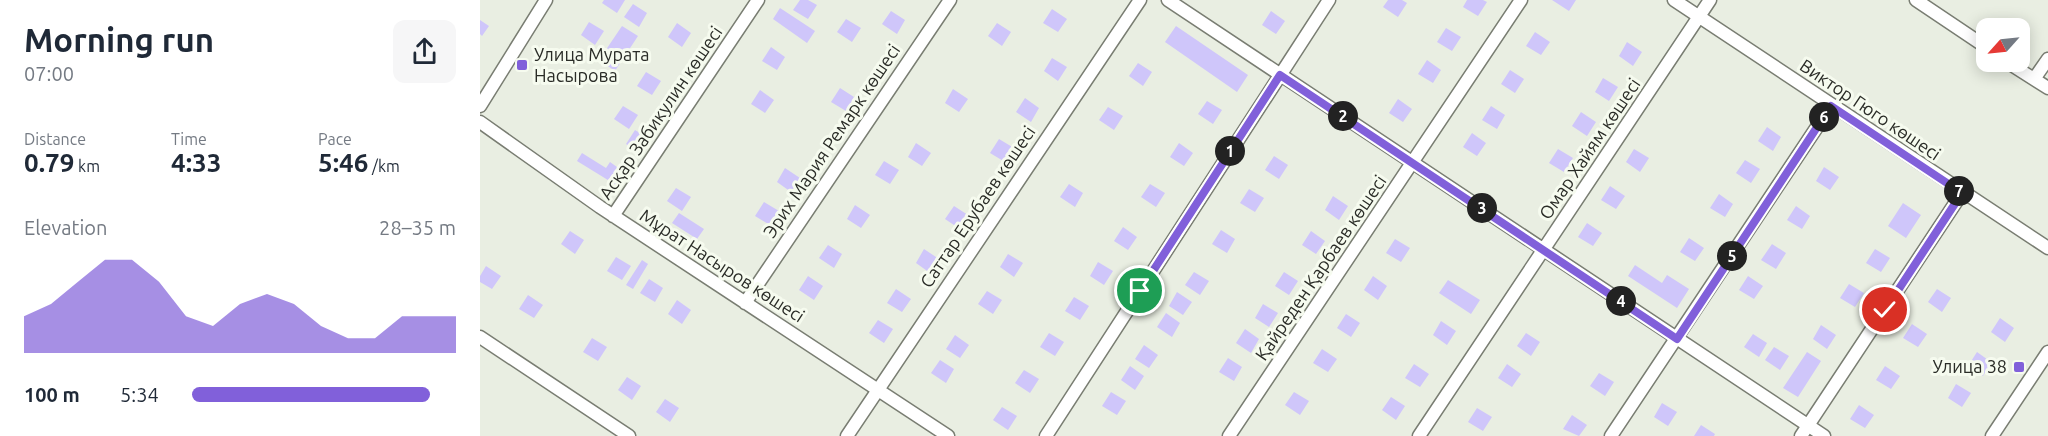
<!DOCTYPE html>
<html lang="en">
<head>
<meta charset="utf-8">
<style>
	:root { --surface:#fff; --page:#f6f6f7; --text:#1f2937; --muted:#747a83; --accent:#8160da }
	body { margin:0; font-family:Ubuntu,sans-serif; background:var(--page); color:var(--text); height:100vh; display:flex; flex-direction:column; font-size:22px; white-space:nowrap }
	* { box-sizing:border-box; margin:0 }
	p { font-size:20px; color:var(--muted) }
	.icon { flex:none; width:33px; height:33px; fill:none; stroke:currentColor; stroke-width:2; stroke-linecap:round; stroke-linejoin:round }
	.map { position:relative; flex:1; overflow:hidden }
	.details { display:flex; flex-direction:column; background:var(--surface); width:480px }
	.details>* { flex:none }
	.needle { width:39px; rotate:243deg }
	.buttons { position:absolute; left:1496px; top:18px; display:grid; gap:12px }
	.buttons a { display:grid; place-items:center; width:54px; height:54px; border-radius:12px; background:var(--surface); box-shadow:0 3px 15px #0003; font-size:30px }
	.pin { position:absolute; display:grid; place-items:center; width:51px; height:51px; color:#fff; margin:-26px; border:3px solid #fff; border-radius:50%; box-shadow:0 2px 6px #0007 }
	.km { position:absolute; width:30px; height:30px; margin:-15px; border-radius:50%; background:#222; color:#fff; font-size:16px; line-height:30px; text-align:center }
	.round { display:grid; place-items:center; flex:none; width:63px; height:63px; border-radius:12px; background:var(--page) }
	.head { display:flex; align-items:center; justify-content:space-between; height:102px; padding:0 24px }
	h1 { font-size:33px; font-weight:700; line-height:45px }
	.figures { display:grid; grid-template-columns:repeat(3,1fr); gap:9px; height:102px; padding:6px 24px }
	.figures div { display:grid; align-content:center }
	.figures b { font-size:26px; font-weight:700 }
	.figures small { font-size:16px; font-weight:400 }
	.figures p { font-size:16px }
	.chart { height:168px; padding:12px 24px }
	.chart p { display:flex; justify-content:space-between }
	.chart svg { width:100%; height:108px; margin-top:6px; fill:var(--accent); opacity:.7 }
	ul { padding:0 24px; list-style:none; font-size:20px }
	li { display:grid; grid-template-columns:96px 72px 1fr; align-items:center; height:45px }
	li i { height:15px; border-radius:8px; background:var(--accent) }
	main { display:flex; flex:1; min-height:0 }
	.map>svg:first-child { display:block }
	.building { fill:#cfc6fa }
	.lines { fill:none; stroke-linecap:round; stroke-linejoin:round }
	.minor-casing { stroke:#797d72; stroke-width:15 }
	.minor { stroke:#fff; stroke-width:12 }
	.route-casing { stroke:#fff; stroke-width:12 }
	.route { stroke:#8160da; stroke-width:8 }
	.poi-dot { fill:#8160da; stroke:#f6fbef; stroke-width:2 }
	.labels { text-anchor:middle; stroke-width:6; stroke-linejoin:round; paint-order:stroke }
	.poi-label { font-size:18px; fill:#2a2c27; stroke:#f6fbef; text-anchor:start }
	.street-label { font-size:18px; fill:#2a2c27; stroke:#f6fbef }
</style>
</head>
<body>
<main>
<section class="details">
<div class="head"><div><h1>Morning run</h1><p>07:00</p></div><a class="round"><svg class="icon" aria-label="share" viewBox="0 0 24 24"><path d="M12 15V3M7 8l5-5 5 5M5 13v7h14v-7"/></svg></a></div>
<div class="figures">
<div><p>Distance</p><b>0.79<small> km</small></b></div>
<div><p>Time</p><b>4:33</b></div>
<div><p>Pace</p><b>5:46<small> /km</small></b></div>
</div>
<div class="chart"><p><span>Elevation</span>28–35 m</p>
<svg viewBox="0 0 160 44" preserveAspectRatio="none"><path d="M0 44V29L10 24L20 15L30 6L40 6L50 15L60 29L70 33L80 24L90 20L100 24L110 33L120 38L130 38L140 29L150 29L160 29V44z"/></svg>
</div>
<ul>
<li><b>100 m</b>5:34<i style="width:90%"></i></li>
</ul>
</section>
<div class="map">
<svg width="1568" height="436" viewBox="0 0 1568 436">
	<rect width="100%" height="100%" fill="#e9eee2"/>
	<!-- building -->
	<path class="building" d="M 124,0 L 145,0 L 137,13 L 122,3 Z
		M 320,0 L 328,0 L 337,5 L 328,19 L 313,10 Z
		M 908,0 L 922,0 L 927,3 L 918,17 L 903,7 Z
		M 987,0 L 1003,0 L 1007,2 L 998,16 L 983,7 Z
		M 1072,0 L 1096,0 L 1089,11 Z
		M 153,4 L 167,13 L 159,27 L 144,17 Z
		M 300,8 L 335,31 L 327,43 L 293,19 Z
		M 572,9 L 587,19 L 578,32 L 563,23 Z
		M 411,11 L 425,20 L 417,34 L 402,24 Z
		M 791,11 L 805,21 L 796,34 L 782,25 Z
		M 366,19 L 381,28 L 372,42 L 357,32 Z
		M 0,20 L 9,26 L 2,36 L 0,34 Z
		M 109,22 L 124,31 L 115,45 L 101,35 Z
		M 197,23 L 211,33 L 202,47 L 188,37 Z
		M 517,23 L 531,32 L 522,46 L 508,36 Z
		M 142,26 L 158,36 L 135,71 L 119,60 Z
		M 696,26 L 768,75 L 757,92 L 685,42 Z
		M 966,28 L 981,37 L 972,51 L 957,42 Z
		M 1055,32 L 1070,42 L 1061,55 L 1046,46 Z
		M 1147,42 L 1162,52 L 1153,66 L 1139,56 Z
		M 291,47 L 305,57 L 297,70 L 282,61 Z
		M 572,58 L 587,67 L 578,81 L 564,71 Z
		M 947,60 L 961,70 L 953,83 L 938,74 Z
		M 658,63 L 672,72 L 663,86 L 649,76 Z
		M 1030,70 L 1044,79 L 1035,93 L 1021,84 Z
		M 166,72 L 181,81 L 172,95 L 157,86 Z
		M 1123,78 L 1138,87 L 1129,101 L 1115,92 Z
		M 360,88 L 374,97 L 366,111 L 351,102 Z
		M 473,89 L 488,99 L 479,112 L 465,103 Z
		M 280,90 L 294,100 L 285,113 L 271,104 Z
		M 545,98 L 559,108 L 551,122 L 536,112 Z
		M 918,99 L 932,109 L 923,122 L 909,113 Z
		M 727,101 L 742,110 L 733,124 L 718,114 Z
		M 143,106 L 158,115 L 149,129 L 134,119 Z
		M 1011,106 L 1025,115 L 1017,129 L 1002,120 Z
		M 628,107 L 643,116 L 634,130 L 619,120 Z
		M 1101,112 L 1116,122 L 1107,136 L 1092,126 Z
		M 1287,127 L 1301,137 L 1293,151 L 1278,141 Z
		M 155,130 L 163,135 L 154,149 L 146,144 Z
		M 992,133 L 1006,143 L 997,156 L 983,147 Z
		M 519,139 L 534,148 L 525,162 L 510,153 Z
		M 436,143 L 451,153 L 442,166 L 428,157 Z
		M 699,143 L 713,153 L 704,166 L 690,157 Z
		M 1078,149 L 1093,158 L 1084,172 L 1069,163 Z
		M 1154,149 L 1169,158 L 1160,172 L 1146,162 Z
		M 102,153 L 126,168 L 130,162 L 144,172 L 136,185 L 97,161 Z
		M 794,156 L 808,165 L 799,179 L 785,170 Z
		M 1265,160 L 1280,169 L 1271,183 L 1256,173 Z
		M 404,161 L 419,170 L 410,184 L 395,175 Z
		M 1344,167 L 1359,177 L 1350,190 L 1336,181 Z
		M 305,168 L 320,178 L 311,192 L 297,182 Z
		M 589,184 L 603,193 L 595,207 L 580,197 Z
		M 670,184 L 685,193 L 676,207 L 661,197 Z
		M 1130,186 L 1145,196 L 1136,209 L 1121,200 Z
		M 196,188 L 211,197 L 202,211 L 187,201 Z
		M 769,189 L 784,198 L 775,212 L 760,203 Z
		M 1239,194 L 1253,204 L 1245,217 L 1230,208 Z
		M 853,196 L 868,206 L 859,220 L 845,210 Z
		M 284,202 L 299,211 L 290,225 L 275,216 Z
		M 1423,203 L 1441,215 L 1426,238 L 1408,226 Z
		M 375,205 L 390,215 L 381,228 L 367,219 Z
		M 474,206 L 488,215 L 480,229 L 465,219 Z
		M 1316,206 L 1330,216 L 1322,229 L 1307,220 Z
		M 199,213 L 224,229 L 217,239 L 192,223 Z
		M 1107,223 L 1122,233 L 1113,246 L 1098,237 Z
		M 643,227 L 657,237 L 648,250 L 634,241 Z
		M 741,230 L 755,239 L 747,253 L 732,244 Z
		M 90,231 L 104,240 L 95,254 L 81,244 Z
		M 831,231 L 845,241 L 836,254 L 822,245 Z
		M 1209,238 L 1224,248 L 1215,261 L 1200,252 Z
		M 915,239 L 930,248 L 921,262 L 906,253 Z
		M 1292,244 L 1306,253 L 1296,269 L 1281,260 Z
		M 348,245 L 362,254 L 354,268 L 339,258 Z
		M 444,249 L 459,259 L 450,273 L 436,263 Z
		M 1395,249 L 1410,258 L 1401,272 L 1386,263 Z
		M 528,254 L 543,263 L 534,277 L 520,267 Z
		M 136,257 L 151,266 L 142,280 L 127,271 Z
		M 162,260 L 168,264 L 153,289 L 146,285 Z
		M 618,262 L 633,271 L 624,285 L 610,276 Z
		M 1155,265 L 1182,283 L 1187,275 L 1209,289 L 1197,308 L 1148,276 Z
		M 6,266 L 21,276 L 12,289 L 0,282 L 0,276 Z
		M 714,272 L 729,281 L 720,295 L 705,285 Z
		M 804,272 L 818,281 L 809,295 L 795,286 Z
		M 328,276 L 343,286 L 334,300 L 319,290 Z
		M 893,276 L 907,286 L 898,300 L 884,290 Z
		M 1268,276 L 1283,286 L 1274,299 L 1259,290 Z
		M 169,279 L 183,288 L 175,302 L 160,293 Z
		M 968,280 L 1000,300 L 991,314 L 959,293 Z
		M 1369,284 L 1384,293 L 1375,307 L 1360,298 Z
		M 416,289 L 431,299 L 422,312 L 407,303 Z
		M 1457,289 L 1471,298 L 1462,312 L 1448,302 Z
		M 507,291 L 522,300 L 513,314 L 498,304 Z
		M 697,292 L 712,302 L 703,315 L 689,306 Z
		M 48,295 L 63,305 L 54,318 L 39,309 Z
		M 594,297 L 609,306 L 600,320 L 585,311 Z
		M 197,300 L 211,310 L 202,324 L 188,314 Z
		M 783,304 L 798,313 L 789,327 L 775,318 Z
		M 686,313 L 700,323 L 692,337 L 677,327 Z
		M 866,314 L 880,323 L 871,337 L 857,328 Z
		M 1520,318 L 1534,328 L 1525,342 L 1511,332 Z
		M 398,320 L 413,329 L 404,343 L 389,333 Z
		M 961,321 L 976,331 L 967,345 L 953,335 Z
		M 1432,324 L 1447,334 L 1438,347 L 1423,338 Z
		M 1341,325 L 1356,335 L 1347,349 L 1333,339 Z
		M 765,329 L 779,339 L 771,353 L 756,343 Z
		M 569,333 L 584,342 L 575,356 L 560,347 Z
		M 1046,333 L 1060,342 L 1051,356 L 1037,346 Z
		M 1273,334 L 1287,343 L 1279,357 L 1264,347 Z
		M 475,335 L 489,345 L 480,358 L 466,349 Z
		M 112,338 L 127,347 L 118,361 L 103,352 Z
		M 664,345 L 678,355 L 669,368 L 655,359 Z
		M 1294,347 L 1309,356 L 1300,370 L 1285,360 Z
		M 842,349 L 857,359 L 848,372 L 833,363 Z
		M 1327,352 L 1341,361 L 1318,397 L 1303,388 Z
		M 1497,352 L 1511,362 L 1503,376 L 1488,366 Z
		M 748,358 L 762,367 L 754,381 L 739,372 Z
		M 460,360 L 474,369 L 466,383 L 451,373 Z
		M 934,364 L 949,374 L 940,387 L 925,378 Z
		M 1027,364 L 1041,374 L 1032,387 L 1018,378 Z
		M 650,366 L 664,376 L 655,390 L 641,380 Z
		M 1405,366 L 1420,376 L 1411,389 L 1396,380 Z
		M 544,370 L 559,379 L 550,393 L 535,383 Z
		M 1119,373 L 1134,382 L 1125,396 L 1110,386 Z
		M 147,377 L 161,386 L 152,400 L 138,390 Z
		M 1476,384 L 1491,393 L 1482,407 L 1468,398 Z
		M 631,392 L 646,401 L 637,415 L 622,406 Z
		M 814,392 L 829,401 L 820,415 L 805,405 Z
		M 911,397 L 925,406 L 916,420 L 902,410 Z
		M 185,399 L 199,408 L 190,422 L 176,412 Z
		M 1182,403 L 1197,412 L 1188,426 L 1174,417 Z
		M 1379,405 L 1394,415 L 1385,428 L 1370,419 Z
		M 522,407 L 537,416 L 528,430 L 513,420 Z
		M 997,408 L 1012,417 L 1003,431 L 988,422 Z
		M 1092,415 L 1107,425 L 1099,436 L 1083,429 Z
		M 1221,425 L 1235,434 L 1234,436 L 1214,436 Z"/>
	<g class="lines">
		<defs>
			<path id="minor" d="M 688,0 L 1344,436
				M 1194,0 L 1568,248
				M 1436,0 L 1506,47
				M 1527,62 L 1568,88
				M 1554,79 L 1568,59
				M 0,106 L 66,0
				M 0,122 L 120,207 L 468,436
				M 133,216 L 278,0
				M 265,303 L 470,0
				M 0,337 L 149,436
				M 367,436 L 660,0
				M 566,436 L 849,0
				M 749,436 L 1041,0
				M 939,436 L 1230,0
				M 1131,436 L 1351,106
				M 1321,436 L 1482,193
				M 1512,436 L 1568,352"/>
		</defs>
		<!-- minor casing -->
		<use href="#minor" class="minor-casing"/>
		<!-- minor -->
		<use href="#minor" class="minor"/>
	</g>
	<g class="lines">
		<defs>
			<path id="route" d="M 660,291 L 800,75 L 1197,339 L 1351,106 L 1482,193 L 1405,310"/>
		</defs>
		<!-- route casing -->
		<use href="#route" class="route-casing"/>
		<!-- route -->
		<use href="#route" class="route"/>
	</g>
	<!-- markers -->
	<g class="poi-dot">
		<rect x="36" y="59" width="12" height="12" rx="3"/>
		<rect x="1533" y="361" width="12" height="12" rx="3"/>
	</g>
	<g class="labels">
		<!-- poi labels -->
		<g class="poi-label">
			<text x="54" y="61">Улица Мурата<tspan x="54" dy="21">Насырова</tspan></text>
			<text x="1527" y="373" text-anchor="end">Улица 38</text>
		</g>
		<!-- street labels -->
		<g class="street-label">
			<text transform="translate(1390 110) rotate(34)" y="6">Виктор Гюго көшесі</text>
			<text transform="translate(181 113) rotate(-56)" y="6">Асқар Забикулин көшесі</text>
			<text transform="translate(352 141) rotate(-56)" y="6">Эрих Мария Ремарк көшесі</text>
			<text transform="translate(1110 149) rotate(-56)" y="6">Омар Хайям көшесі</text>
			<text transform="translate(498 207) rotate(-56)" y="6">Саттар Ерубаев көшесі</text>
			<text transform="translate(242 266) rotate(33)" y="6">Мұрат Насыров көшесі</text>
			<text transform="translate(841 268) rotate(-56)" y="6">Қайреден Қарбаев көшесі</text>
		</g>
	</g>
</svg>
<div class="buttons">
<a><svg class="needle" viewBox="-14 -14 28 28"><path d="M0-13l5 13h-10z" fill="#e53935"/><path d="M0 13l5-13h-10z" fill="#747a83"/></svg></a>
</div>
<div class="pin" style="left:660px;top:291px;background:#1e9e55"><svg class="icon" aria-label="arrive" viewBox="0 0 24 24"><path d="M6 21V4h12l-3 4 3 4H6"/></svg></div>
<div class="pin" style="left:1405px;top:310px;background:#d93025"><svg class="icon" aria-label="check" viewBox="0 0 24 24"><path d="M5 12l5 5 9-10"/></svg></div>
<b class="km" style="left:750px;top:151px">1</b>
<b class="km" style="left:863px;top:116px">2</b>
<b class="km" style="left:1002px;top:208px">3</b>
<b class="km" style="left:1141px;top:301px">4</b>
<b class="km" style="left:1252px;top:256px">5</b>
<b class="km" style="left:1344px;top:117px">6</b>
<b class="km" style="left:1479px;top:191px">7</b>
</div>
</main>
</body>
</html>
